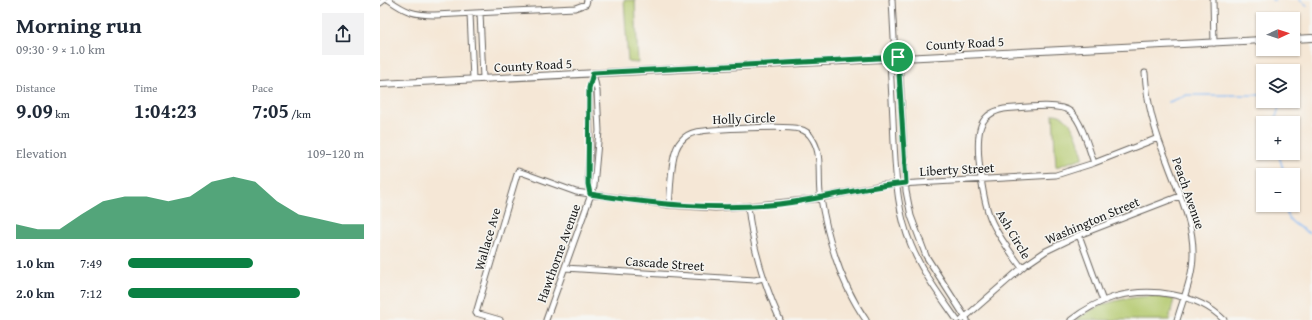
<!DOCTYPE html>
<html lang="en">
<head>
<meta charset="utf-8">
<style>
	:root { --surface:#fff; --page:#f2f2f3; --text:#1f2937; --muted:#747a83; --accent:#0b8043 }
	body { margin:0; font-family:"Gentium Book Plus",serif; background:var(--page); color:var(--text); height:100vh; display:flex; flex-direction:column; font-size:15px; white-space:nowrap }
	* { box-sizing:border-box; margin:0 }
	p { font-size:13px; color:var(--muted) }
	.icon { flex:none; width:22px; height:22px; fill:none; stroke:currentColor; stroke-width:2; stroke-linecap:round; stroke-linejoin:round }
	.map { position:relative; flex:1; overflow:hidden }
	.details { display:flex; flex-direction:column; background:var(--surface); width:380px }
	.details>* { flex:none }
	.needle { width:26px; rotate:87deg }
	.fabs { position:absolute; left:876px; top:12px; display:grid; gap:8px }
	.fabs a { display:grid; place-items:center; width:44px; height:44px; border-radius:0px; background:var(--surface); box-shadow:0 1px 3px #0004; font-size:20px }
	.pin { position:absolute; display:grid; place-items:center; width:34px; height:34px; color:#fff; margin:-17px; border:2px solid #fff; border-radius:50%; box-shadow:0 1px 4px #0007 }
	.round { display:grid; place-items:center; flex:none; width:42px; height:42px; border-radius:0px; background:var(--page) }
	.headline { display:flex; align-items:center; justify-content:space-between; height:68px; padding:0 16px }
	h1 { font-size:22px; font-weight:700; line-height:30px }
	.stats { display:grid; grid-template-columns:repeat(3,1fr); gap:6px; height:68px; padding:4px 16px }
	.stats div { display:grid; align-content:center }
	.stats b { font-size:20px; font-weight:700 }
	.stats small { font-size:11px; font-weight:400 }
	.stats p { font-size:11px }
	.chart { height:112px; padding:8px 16px }
	.chart p { display:flex; justify-content:space-between }
	.chart svg { width:100%; height:72px; margin-top:4px; fill:var(--accent); opacity:.7 }
	ul { padding:0 16px; list-style:none; font-size:13px }
	li { display:grid; grid-template-columns:64px 48px 1fr; align-items:center; height:30px }
	li i { height:10px; border-radius:5px; background:var(--accent) }
	main { display:flex; flex:1; min-height:0 }
	.map>svg:first-child { display:block }
	.green { fill:#b4c96e; stroke:#687245 }
	.lines { fill:none; stroke-linecap:round; stroke-linejoin:round }
	.stream { stroke:#87baf5; stroke-width:1.5 }
	.minor-casing { stroke:#68635d; stroke-width:7 }
	.tertiary-casing { stroke:#68635d; stroke-width:8 }
	.minor { stroke:#fff; stroke-width:5 }
	.tertiary { stroke:#fff; stroke-width:6 }
	.route-casing { stroke:#fff; stroke-width:8 }
	.route { stroke:#0b8043; stroke-width:5 }
	.labels { text-anchor:middle; stroke-width:3; stroke-linejoin:round; paint-order:stroke }
	.street-label { font-size:13px; fill:#1c1c1c; stroke:#f6f6f2 }
</style>
</head>
<body>
<main>
<section class="details">
<div class="headline"><div><h1>Morning run</h1><p>09:30 · 9 × 1.0 km</p></div><a class="round"><svg class="icon" aria-label="share" viewBox="0 0 24 24"><path d="M12 15V3M7 8l5-5 5 5M5 13v7h14v-7"/></svg></a></div>
<div class="stats">
<div><p>Distance</p><b>9.09<small> km</small></b></div>
<div><p>Time</p><b>1:04:23</b></div>
<div><p>Pace</p><b>7:05<small> /km</small></b></div>
</div>
<div class="chart"><p><span>Elevation</span>109–120 m</p>
<svg viewBox="0 0 160 44" preserveAspectRatio="none"><path d="M0 44V35L10 38L20 38L30 29L40 21L50 18L60 18L70 21L80 18L90 9L100 6L110 9L120 21L130 29L140 32L150 35L160 35V44z"/></svg>
</div>
<ul>
<li><b>1.0 km</b>7:49<i style="width:53%"></i></li>
<li><b>2.0 km</b>7:12<i style="width:73%"></i></li>
</ul>
</section>
<div class="map">
<svg width="932" height="320" viewBox="0 0 932 320">
	<rect width="100%" height="100%" fill="#f6f6f2"/>
	<filter id="ink" filterUnits="userSpaceOnUse"><feTurbulence type="fractalNoise" baseFrequency=".025" numOctaves="2"/><feDisplacementMap in="SourceGraphic" scale="8" xChannelSelector="R" yChannelSelector="G"/><feConvolveMatrix kernelMatrix="1 2 1 2 8 2 1 2 1" color-interpolation-filters="sRGB"/></filter>
	<filter id="wash" filterUnits="userSpaceOnUse"><feTurbulence type="fractalNoise" baseFrequency=".012" numOctaves="4" result="noise"/><feDisplacementMap in="SourceGraphic" scale="16" xChannelSelector="R" yChannelSelector="G"/><feGaussianBlur stdDeviation="0.9" result="paint"/><feColorMatrix in="noise" values="0 0 0 0 0 0 0 0 0 0 0 0 0 0 0 0 0 1.4 0 .05"/><feComposite in="paint" operator="in"/></filter>
	<g filter="url(#wash)">
		<rect width="100%" height="100%" fill="#f5e7d6"/>
		<!-- green -->
		<path class="green" d="M 244,0 L 255,0 L 258,63 L 248,62 Z
			M 673,114 C 693,114 698,141 703,156 L 702,158 L 676,167 Z
			M 775,296 L 794,299 L 789,320 L 696,320 C 719,302 746,297 775,296 Z"/>
		<g class="lines">
			<!-- stream -->
			<path class="stream" d="M 892,0 L 895,0
				M 920,0 L 927,6
				M 789,102 L 807,95 L 883,95
				M 894,123 L 901,101
				M 898,153 L 905,175
				M 906,205 C 905,221 916,225 929,233"/>
		</g>
	</g>
	<g filter="url(#ink)">
		<g class="lines">
			<defs>
				<path id="minor" d="M 9,0 C 26,12 34,15 55,15 L 195,8 L 206,4 L 207,0
					M 512,0 L 515,57
					M 833,0 L 834,43
					M 0,3 L 4,0
					M 100,13 L 103,78
					M 90,14 L 93,79
					M 510,57 C 511,86 513,114 514,143 C 516,177 517,212 531,245 C 542,272 560,296 577,320
					M 519,57 L 526,191 L 531,216 L 546,256 L 587,320
					M 765,73 C 767,104 775,133 787,161 C 798,192 814,222 813,255 C 813,277 803,299 797,320
					M 210,194 C 206,178 209,163 210,148 C 210,123 207,98 213,74
					M 289,205 C 291,189 290,152 301,141 C 305,136 311,133 316,132 C 332,129 406,125 419,129 C 425,130 430,134 433,140 C 442,154 438,176 440,193 C 447,237 460,283 486,320
					M 368,206 C 372,245 384,284 400,320
					M 699,235 L 723,301
					M 185,268 L 375,280 L 383,278
					M 642,268 C 632,254 620,239 612,222 C 603,203 595,150 600,129 C 603,117 613,111 624,109 C 641,108 679,102 691,112 C 702,122 709,149 714,163
					M 120,320 L 96,313 L 138,171 L 196,192 L 289,205 L 335,208 L 368,206 L 435,199 L 502,185 L 676,175 L 714,163 L 778,138
					M 166,320 L 214,186 L 219,131 L 217,91 L 213,73
					M 582,320 L 644,266 L 666,251 L 699,235 L 800,196
					M 691,320 C 704,310 718,302 734,297 C 769,287 818,293 844,320"/>
				<path id="tertiary" d="M 913,39 L 932,38
					M 0,84 L 883,40"/>
			</defs>
			<!-- minor casing -->
			<use href="#minor" class="minor-casing"/>
			<!-- tertiary casing -->
			<use href="#tertiary" class="tertiary-casing"/>
			<!-- minor -->
			<use href="#minor" class="minor"/>
			<!-- tertiary -->
			<use href="#tertiary" class="tertiary"/>
		</g>
	</g>
	<g class="lines" filter="url(#ink)">
		<defs>
			<path id="route" d="M 518,57 L 526,183 C 483,187 442,199 400,204 C 336,211 273,204 210,194 L 208,184 L 209,88 L 213,73 Z"/>
		</defs>
		<!-- route casing -->
		<use href="#route" class="route-casing"/>
		<!-- route -->
		<use href="#route" class="route"/>
	</g>
	<g class="labels">
		<!-- street labels -->
		<g class="street-label">
			<text transform="translate(585 43) rotate(-3)" y="5">County Road 5</text>
			<text transform="translate(153 65) rotate(-3)" y="5">County Road 5</text>
			<text transform="translate(364 118) rotate(-2)" y="5">Holly Circle</text>
			<text transform="translate(577 169) rotate(-3)" y="5">Liberty Street</text>
			<text transform="translate(809 193) rotate(71)" y="5">Peach Avenue</text>
			<text transform="translate(712 220) rotate(-23)" y="5">Washington Street</text>
			<text transform="translate(634 234) rotate(59)" y="5">Ash Circle</text>
			<text transform="translate(107 239) rotate(-74)" y="5">Wallace Ave</text>
			<text transform="translate(178 253) rotate(-70)" y="5">Hawthorne Avenue</text>
			<text transform="translate(285 263) rotate(4)" y="5">Cascade Street</text>
		</g>
	</g>
</svg>
<div class="fabs">
<a><svg class="needle" viewBox="-14 -14 28 28"><path d="M0-13l5 13h-10z" fill="#e53935"/><path d="M0 13l5-13h-10z" fill="#747a83"/></svg></a>
<a><svg class="icon" aria-label="layers" viewBox="0 0 24 24"><path d="M12 4l9 5-9 5-9-5zM3 14l9 5 9-5"/></svg></a>
<a>+</a>
<a>−</a>
</div>
<div class="pin" style="left:518px;top:57px;background:#1e9e55"><svg class="icon" aria-label="arrive" viewBox="0 0 24 24"><path d="M6 21V4h12l-3 4 3 4H6"/></svg></div>
</div>
</main>
</body>
</html>
